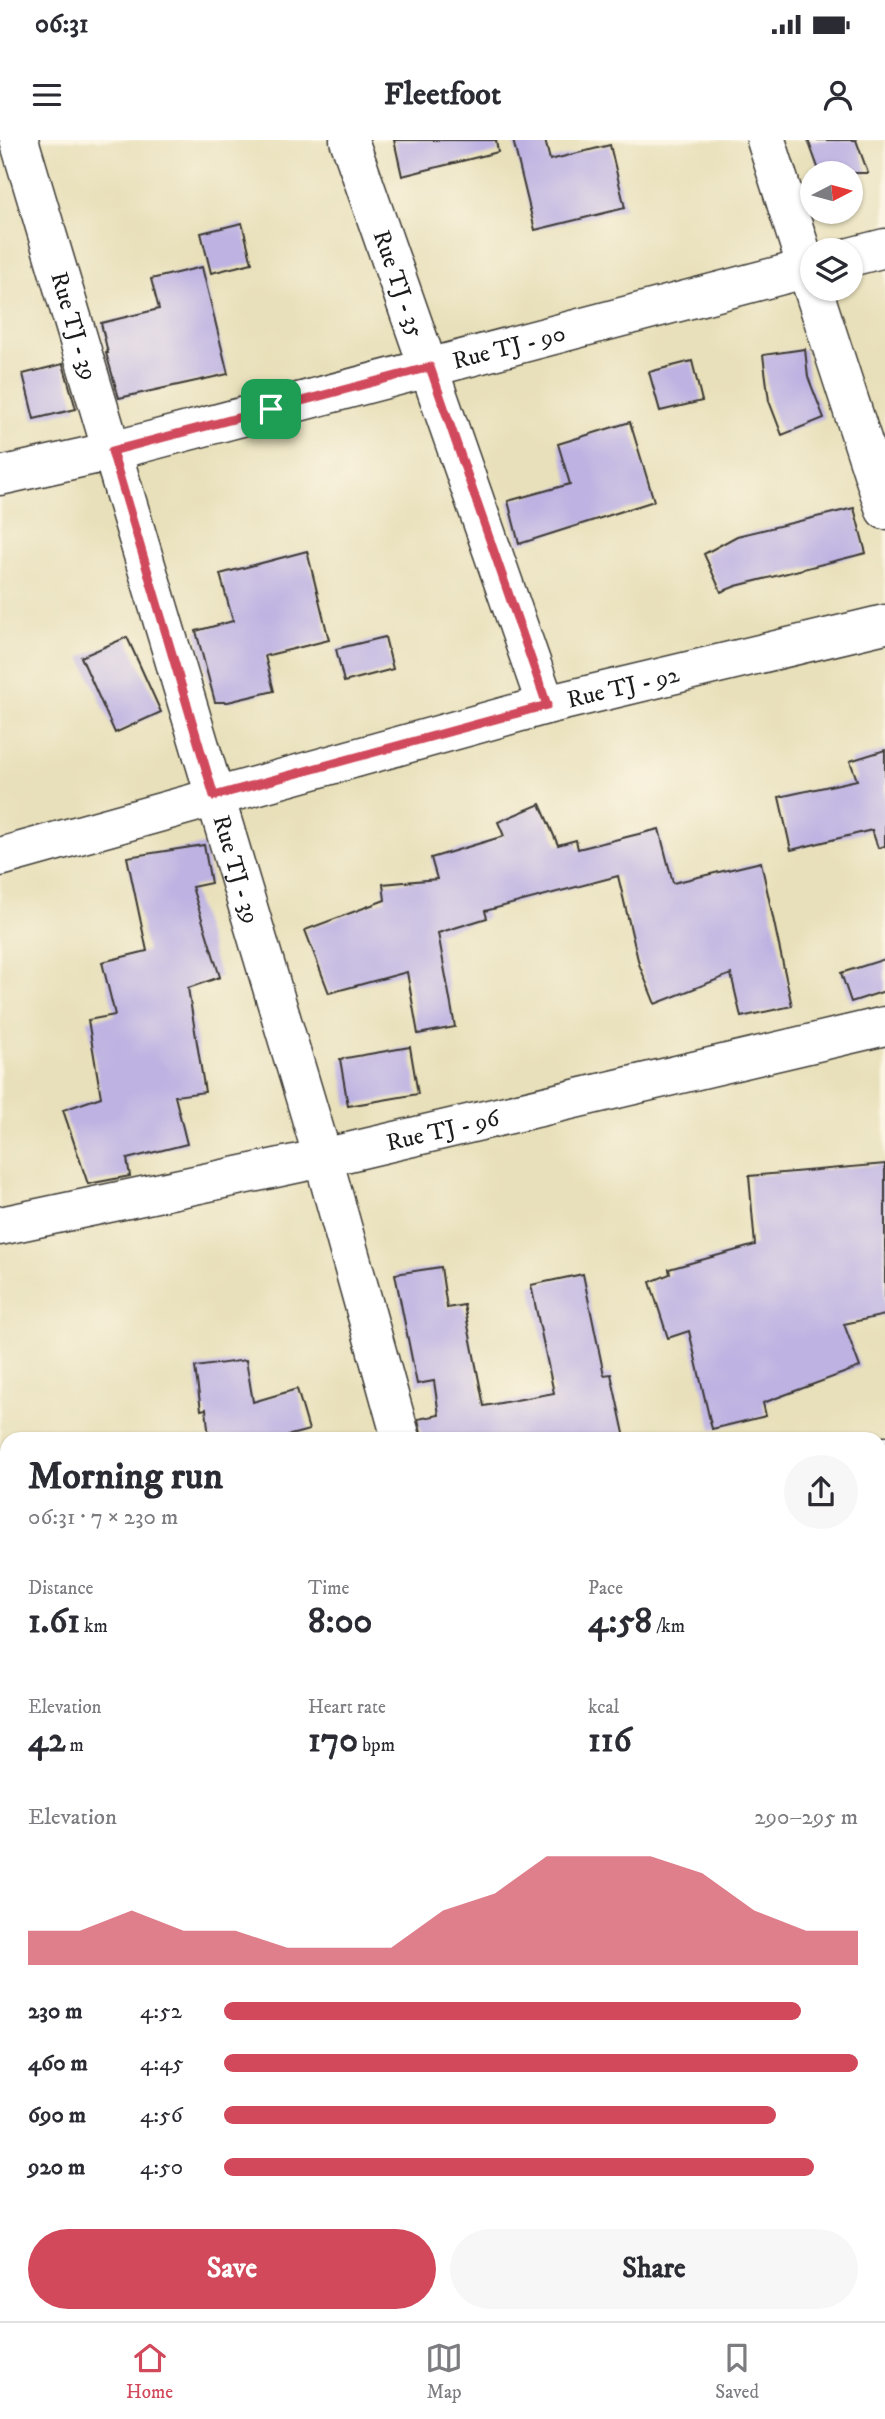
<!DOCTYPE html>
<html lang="en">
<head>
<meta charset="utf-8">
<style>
	:root { --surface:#fff; --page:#f7f7f7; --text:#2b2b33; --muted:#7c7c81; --line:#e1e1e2; --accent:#d1495b }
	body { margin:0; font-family:"IM FELL DW Pica",serif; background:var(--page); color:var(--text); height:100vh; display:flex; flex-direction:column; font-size:26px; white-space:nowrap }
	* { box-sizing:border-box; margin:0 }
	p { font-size:23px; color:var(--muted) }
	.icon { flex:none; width:38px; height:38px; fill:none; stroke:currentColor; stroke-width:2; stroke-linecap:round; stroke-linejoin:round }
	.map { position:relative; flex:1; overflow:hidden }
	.sheet { position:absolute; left:0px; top:1292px; width:886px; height:891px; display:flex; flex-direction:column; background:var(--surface); border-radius:21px 21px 0 0; box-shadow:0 2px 5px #0004 }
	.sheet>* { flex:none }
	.needle { width:46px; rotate:84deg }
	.controls { position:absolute; left:800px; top:21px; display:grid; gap:14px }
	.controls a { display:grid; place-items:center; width:63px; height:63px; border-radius:50%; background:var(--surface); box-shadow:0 2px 5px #0004; font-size:35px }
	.pin { position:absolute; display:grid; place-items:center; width:60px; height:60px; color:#fff; margin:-30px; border-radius:14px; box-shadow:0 4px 10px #0006 }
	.round { display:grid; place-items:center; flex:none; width:74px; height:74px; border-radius:37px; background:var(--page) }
	.head { display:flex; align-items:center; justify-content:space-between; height:119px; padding:0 28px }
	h1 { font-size:38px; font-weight:800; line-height:52px }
	.figures { display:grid; grid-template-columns:repeat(3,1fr); gap:10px; height:119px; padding:7px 28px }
	.figures div { display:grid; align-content:center }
	.figures b { font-size:35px; font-weight:800 }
	.figures small { font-size:19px; font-weight:400 }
	.figures p { font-size:19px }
	.chart { height:196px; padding:14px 28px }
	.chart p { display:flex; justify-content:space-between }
	.chart svg { width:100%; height:126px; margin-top:7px; fill:var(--accent); opacity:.7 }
	.primary-button { display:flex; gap:14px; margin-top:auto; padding:14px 28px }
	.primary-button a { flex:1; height:80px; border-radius:42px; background:var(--accent); color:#fff; font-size:28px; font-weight:800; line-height:80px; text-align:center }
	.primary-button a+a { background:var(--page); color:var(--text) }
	ul { padding:0 28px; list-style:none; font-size:23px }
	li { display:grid; grid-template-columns:112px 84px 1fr; align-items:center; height:52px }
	li i { height:18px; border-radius:9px; background:var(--accent) }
	.status { display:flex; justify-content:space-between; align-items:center; height:49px; padding:0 35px; background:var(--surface); direction:ltr }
	.status svg { height:19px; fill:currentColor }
	header { display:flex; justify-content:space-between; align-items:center; height:91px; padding:0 28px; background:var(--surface); font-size:32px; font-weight:800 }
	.dock { display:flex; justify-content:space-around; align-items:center; height:98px; border-top:2px solid var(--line); background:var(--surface); font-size:19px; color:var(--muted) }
	.dock a { display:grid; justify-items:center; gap:4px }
	.dock .current { color:var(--accent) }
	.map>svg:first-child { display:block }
	.building { fill:#bdb2e2 }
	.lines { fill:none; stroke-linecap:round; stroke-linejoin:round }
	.street-casing { stroke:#3b3934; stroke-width:41 }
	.street { stroke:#fff; stroke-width:38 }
	.route-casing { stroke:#fff; stroke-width:14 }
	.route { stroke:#d1495b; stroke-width:9 }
	.labels { text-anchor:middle; stroke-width:5; stroke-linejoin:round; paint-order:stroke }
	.street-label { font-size:24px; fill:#1c1c1c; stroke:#fcf5e5 }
</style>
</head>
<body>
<div class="status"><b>06:31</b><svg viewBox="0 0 49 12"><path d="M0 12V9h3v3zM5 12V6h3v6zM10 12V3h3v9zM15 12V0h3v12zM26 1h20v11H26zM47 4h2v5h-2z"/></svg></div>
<header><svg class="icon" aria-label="menu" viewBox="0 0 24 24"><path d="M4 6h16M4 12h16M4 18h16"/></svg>Fleetfoot<svg class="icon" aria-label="person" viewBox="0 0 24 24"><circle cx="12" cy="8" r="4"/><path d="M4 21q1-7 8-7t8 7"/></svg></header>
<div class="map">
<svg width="885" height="2181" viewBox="0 0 885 2181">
	<rect width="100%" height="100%" fill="#fcf5e5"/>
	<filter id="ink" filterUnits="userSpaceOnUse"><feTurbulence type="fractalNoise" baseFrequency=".0143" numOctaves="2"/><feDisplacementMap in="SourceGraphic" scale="14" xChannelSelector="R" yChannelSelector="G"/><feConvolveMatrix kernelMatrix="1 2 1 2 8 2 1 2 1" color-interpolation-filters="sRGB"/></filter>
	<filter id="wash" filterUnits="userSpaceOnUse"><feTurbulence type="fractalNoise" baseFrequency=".00686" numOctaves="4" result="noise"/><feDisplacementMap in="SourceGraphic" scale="28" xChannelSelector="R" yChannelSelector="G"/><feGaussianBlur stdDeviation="1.57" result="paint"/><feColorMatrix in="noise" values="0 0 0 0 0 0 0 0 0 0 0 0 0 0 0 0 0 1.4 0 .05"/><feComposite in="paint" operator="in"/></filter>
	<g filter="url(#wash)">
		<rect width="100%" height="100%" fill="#e8e0ba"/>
		<g id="blocks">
			<!-- building -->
			<path class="building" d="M 394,0 L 496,0 L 498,12 L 402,36 Z
				M 513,0 L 545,0 L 550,20 L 610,5 L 625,68 L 535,90 Z
				M 808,0 L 856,0 L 868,33 L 820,33 Z
				M 242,83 L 252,123 L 211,133 L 201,93 Z
				M 202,127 L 228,234 L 119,258 L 106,213 L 108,213 L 101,183 L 159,169 L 151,139 Z
				M 805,209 L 808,237 L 824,278 L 782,295 L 769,261 L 763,215 Z
				M 692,221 L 702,261 L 660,271 L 649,232 Z
				M 63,224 L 76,269 L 34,279 L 23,234 Z
				M 630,282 L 654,361 L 519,404 L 508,361 L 570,344 L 558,304 Z
				M 854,368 L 866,413 L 736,446 L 721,452 L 704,414 L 737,396 Z
				M 307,411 L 329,500 L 265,516 L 274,551 L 228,562 L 215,562 L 196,491 L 233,481 L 220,434 Z
				M 127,497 L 161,572 L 115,593 L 81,517 Z
				M 385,497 L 393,529 L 344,542 L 336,509 Z
				M 885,610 L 885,706 L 878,708 L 872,690 L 791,710 L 779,657 L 857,640 L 850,621 Z
				M 540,664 L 558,705 L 576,700 L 578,709 L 659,689 L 673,743 L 761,722 L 792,866 L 741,877 L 731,834 L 655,864 L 639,824 L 618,736 L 485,771 L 487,778 L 438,793 L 455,887 L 418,894 L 407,832 L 329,853 L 305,790 L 385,760 L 383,744 L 437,739 L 431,718 L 504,696 L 498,682 Z
				M 204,705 L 211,743 L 192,747 L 220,837 L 188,848 L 205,952 L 175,956 L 187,1004 L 127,1019 L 130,1036 L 88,1044 L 63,970 L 101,957 L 88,880 L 115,875 L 102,822 L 147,811 L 127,717 Z
				M 885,819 L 885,851 L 851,862 L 841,833 Z
				M 410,907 L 418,954 L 348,966 L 340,919 Z
				M 885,1024 L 885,1175 L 844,1184 L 860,1227 L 763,1263 L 766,1276 L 712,1289 L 689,1191 L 668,1198 L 650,1142 L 670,1134 L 669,1129 L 755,1105 L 749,1036 Z
				M 441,1127 L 447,1168 L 464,1165 L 484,1266 L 554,1253 L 531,1145 L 583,1134 L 604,1235 L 611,1234 L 625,1298 L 422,1298 L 418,1279 L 439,1275 L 434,1241 L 417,1244 L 395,1134 Z
				M 246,1220 L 253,1262 L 297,1249 L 309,1290 L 279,1298 L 209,1298 L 206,1269 L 201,1270 L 195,1227 Z"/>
		</g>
	</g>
	<g filter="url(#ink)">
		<use href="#blocks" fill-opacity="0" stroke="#3b3934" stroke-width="2"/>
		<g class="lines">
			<defs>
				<g id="street">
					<path id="s1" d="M 19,0 L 323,1018 L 401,1298"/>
					<path id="s2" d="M 349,0 L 546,565"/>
					<path d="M 766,0 L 812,145"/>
					<path d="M 850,117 L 885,108"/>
					<path d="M 813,149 L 885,370"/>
					<path id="s3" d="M 0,336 L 112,311 L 812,127"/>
					<path id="s4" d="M 0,717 L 546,565 L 885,484"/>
					<path id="s5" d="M 0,1086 L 323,1018 L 885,886"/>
					<path d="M 878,1318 L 885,1316"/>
					<path d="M 0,1425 L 7,1426"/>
					<path d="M 0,1517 L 7,1522"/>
					<path d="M 878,1683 L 885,1680"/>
					<path d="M 0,2045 L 7,2048"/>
					<path d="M 35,2175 L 36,2181"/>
					<path d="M 277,2175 L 279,2181"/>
					<path d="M 847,2175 L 850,2181"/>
				</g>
			</defs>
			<!-- street casing -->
			<use href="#street" class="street-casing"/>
			<!-- street -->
			<use href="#street" class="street"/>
		</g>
	</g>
	<g class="lines" filter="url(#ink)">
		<defs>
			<path id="route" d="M 430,227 L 547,565 L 214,656 L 112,311 Z"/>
		</defs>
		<!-- route casing -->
		<use href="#route" class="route-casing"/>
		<!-- route -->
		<use href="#route" class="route"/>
	</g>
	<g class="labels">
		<!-- street labels -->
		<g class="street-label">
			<text dy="8" stroke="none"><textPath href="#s2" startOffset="152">Rue TJ - 35</textPath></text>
			<text dy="8" stroke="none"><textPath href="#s1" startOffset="194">Rue TJ - 39</textPath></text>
			<text dy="8" stroke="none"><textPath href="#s3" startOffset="525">Rue TJ - 90</textPath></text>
			<text dy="8" stroke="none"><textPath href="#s4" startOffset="646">Rue TJ - 92</textPath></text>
			<text dy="8" stroke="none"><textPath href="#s1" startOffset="761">Rue TJ - 39</textPath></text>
			<text dy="8" stroke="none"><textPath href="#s5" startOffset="453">Rue TJ - 96</textPath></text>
		</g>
	</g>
</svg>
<div class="controls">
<a><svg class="needle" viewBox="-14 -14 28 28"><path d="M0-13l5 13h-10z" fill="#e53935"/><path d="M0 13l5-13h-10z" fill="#7c7c81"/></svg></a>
<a><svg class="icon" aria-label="layers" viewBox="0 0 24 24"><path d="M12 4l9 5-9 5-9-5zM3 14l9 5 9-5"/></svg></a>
</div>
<div class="pin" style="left:271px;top:269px;background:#1e9e55"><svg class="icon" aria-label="arrive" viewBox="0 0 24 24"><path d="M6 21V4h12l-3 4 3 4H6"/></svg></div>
<section class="sheet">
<div class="head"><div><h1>Morning run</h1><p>06:31 · 7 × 230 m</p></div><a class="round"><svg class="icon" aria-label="share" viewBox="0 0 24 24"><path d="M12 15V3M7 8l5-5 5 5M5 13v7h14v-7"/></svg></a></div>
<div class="figures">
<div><p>Distance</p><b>1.61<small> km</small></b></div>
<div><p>Time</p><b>8:00</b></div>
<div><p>Pace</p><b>4:58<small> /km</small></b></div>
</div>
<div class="figures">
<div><p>Elevation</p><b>42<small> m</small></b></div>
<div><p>Heart rate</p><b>170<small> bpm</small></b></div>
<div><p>kcal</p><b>116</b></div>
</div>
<div class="chart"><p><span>Elevation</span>290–295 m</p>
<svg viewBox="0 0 160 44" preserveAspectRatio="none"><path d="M0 44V32L10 32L20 25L30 32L40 32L50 38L60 38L70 38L80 25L90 19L100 6L110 6L120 6L130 12L140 25L150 32L160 32V44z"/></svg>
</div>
<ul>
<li><b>230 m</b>4:52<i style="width:91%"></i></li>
<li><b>460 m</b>4:45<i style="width:100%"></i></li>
<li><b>690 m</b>4:56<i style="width:87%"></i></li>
<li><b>920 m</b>4:50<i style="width:93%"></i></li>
</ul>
<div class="primary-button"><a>Save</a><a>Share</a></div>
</section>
</div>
<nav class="dock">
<a class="current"><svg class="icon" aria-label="home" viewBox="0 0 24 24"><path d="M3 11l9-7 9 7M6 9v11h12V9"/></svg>Home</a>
<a><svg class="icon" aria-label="map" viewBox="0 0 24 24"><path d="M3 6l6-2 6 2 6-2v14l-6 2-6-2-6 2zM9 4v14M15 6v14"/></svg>Map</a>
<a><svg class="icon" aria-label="saved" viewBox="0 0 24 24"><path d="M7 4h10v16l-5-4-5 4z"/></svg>Saved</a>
</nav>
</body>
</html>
